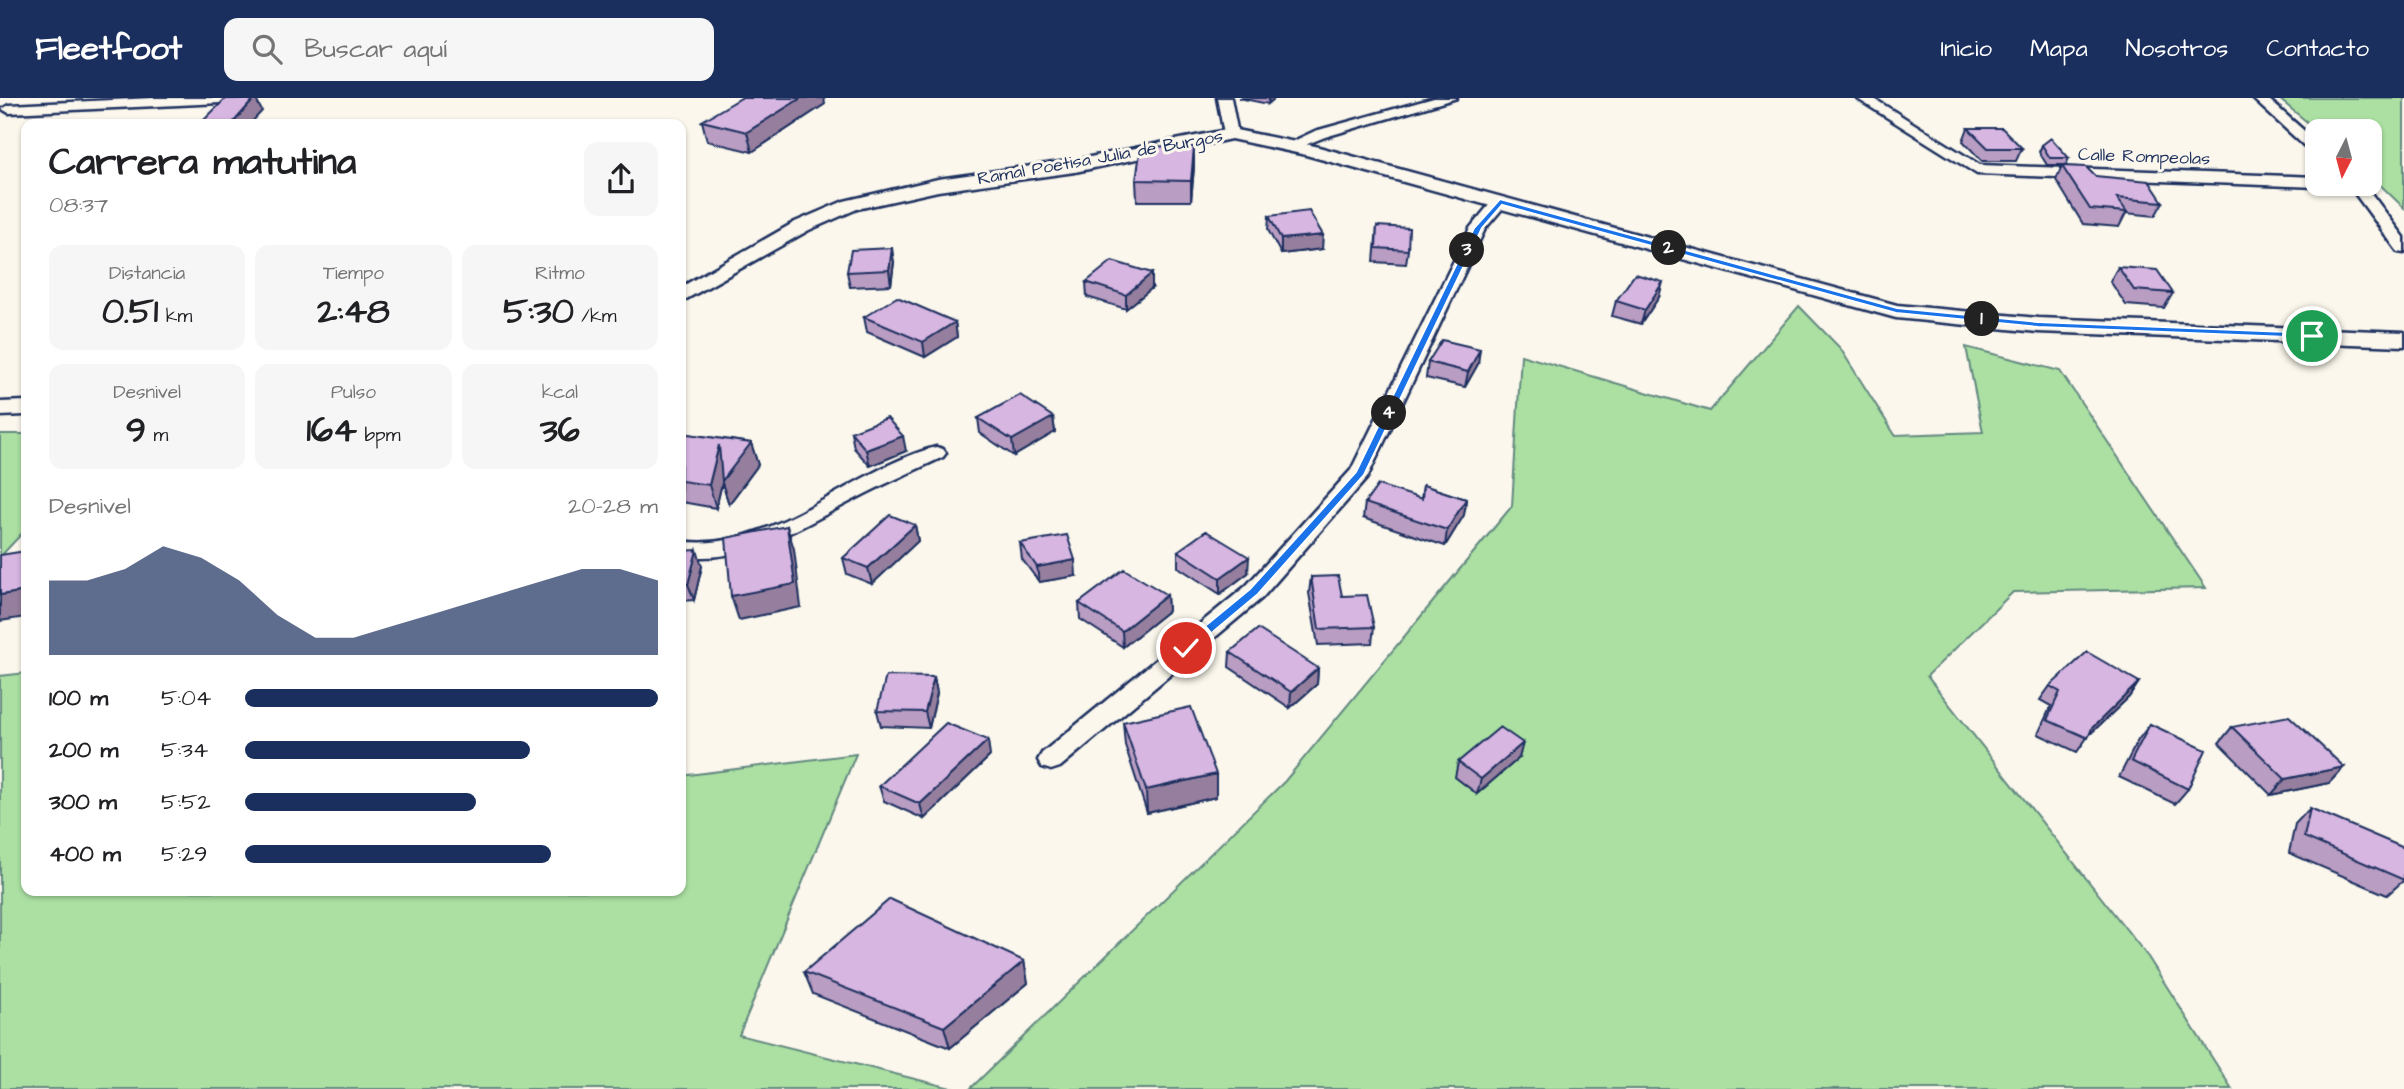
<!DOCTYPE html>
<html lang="es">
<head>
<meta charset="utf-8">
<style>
	:root { --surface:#fff; --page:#f6f6f6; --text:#202124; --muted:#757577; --accent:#1b2f5e }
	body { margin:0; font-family:"Architects Daughter",sans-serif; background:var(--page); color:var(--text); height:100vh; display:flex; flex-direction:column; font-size:26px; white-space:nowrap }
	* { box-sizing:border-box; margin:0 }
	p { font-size:23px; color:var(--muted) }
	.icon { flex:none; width:38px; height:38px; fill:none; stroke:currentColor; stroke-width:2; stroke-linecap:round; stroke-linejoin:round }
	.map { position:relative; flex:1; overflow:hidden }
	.side { position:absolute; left:21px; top:21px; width:665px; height:777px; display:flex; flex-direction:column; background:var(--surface); border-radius:14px; box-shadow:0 2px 5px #0004 }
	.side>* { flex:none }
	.needle { width:46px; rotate:186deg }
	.tools { position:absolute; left:2305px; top:21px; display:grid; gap:14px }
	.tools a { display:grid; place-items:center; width:77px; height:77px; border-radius:14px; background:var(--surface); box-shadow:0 2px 5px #0004; font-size:35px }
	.pin { position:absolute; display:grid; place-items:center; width:60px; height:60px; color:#fff; margin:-30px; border:4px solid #fff; border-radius:50%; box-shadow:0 2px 7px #0007 }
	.km { position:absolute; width:35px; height:35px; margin:-18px; border-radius:50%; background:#222; color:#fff; font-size:19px; line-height:35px; text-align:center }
	.round { display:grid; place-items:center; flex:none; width:74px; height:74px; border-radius:14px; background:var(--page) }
	.summary { display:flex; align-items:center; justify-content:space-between; height:119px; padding:0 28px }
	h1 { font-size:38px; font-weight:700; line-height:52px }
	.metrics { display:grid; grid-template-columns:repeat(3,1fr); gap:10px; height:119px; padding:7px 28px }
	.metrics div { display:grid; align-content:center; border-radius:14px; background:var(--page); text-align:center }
	.metrics b { font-size:35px; font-weight:700 }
	.metrics small { font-size:19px; font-weight:400 }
	.metrics p { font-size:19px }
	.chart { height:196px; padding:14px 28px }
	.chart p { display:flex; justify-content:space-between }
	.chart svg { width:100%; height:126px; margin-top:7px; fill:var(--accent); opacity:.7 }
	ul { padding:0 28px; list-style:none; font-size:23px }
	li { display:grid; grid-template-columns:112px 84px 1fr; align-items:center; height:52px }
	li i { height:18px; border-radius:9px; background:var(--accent) }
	header { display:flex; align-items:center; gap:42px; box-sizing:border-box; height:98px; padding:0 35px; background:var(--accent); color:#fff }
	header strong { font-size:33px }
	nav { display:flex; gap:38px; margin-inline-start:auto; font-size:24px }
	.search { width:490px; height:63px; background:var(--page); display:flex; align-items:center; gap:18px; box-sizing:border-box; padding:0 24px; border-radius:14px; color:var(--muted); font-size:26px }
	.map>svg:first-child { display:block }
	.green { fill:#abe0a2; stroke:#638880; stroke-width:2 }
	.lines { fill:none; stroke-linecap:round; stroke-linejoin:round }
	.minor-casing { stroke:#1b2f5e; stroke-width:5 }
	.tertiary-casing { stroke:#1b2f5e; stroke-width:5 }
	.minor { fill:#fbf7ec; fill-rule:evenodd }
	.tertiary { fill:#fbf7ec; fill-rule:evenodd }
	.wall { fill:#b99dc2; stroke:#1b2f5e; stroke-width:2 }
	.shaded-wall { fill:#967f9e; stroke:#1b2f5e; stroke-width:2 }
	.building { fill:#d7b6e1; stroke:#1b2f5e; stroke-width:2 }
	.route { fill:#1a73e8; stroke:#fff; stroke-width:2 }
	.labels { text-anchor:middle; stroke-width:6; stroke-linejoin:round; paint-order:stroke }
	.far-street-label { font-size:18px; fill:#1b2f5e; stroke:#fbf7ec }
</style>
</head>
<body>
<header>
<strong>Fleetfoot</strong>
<div class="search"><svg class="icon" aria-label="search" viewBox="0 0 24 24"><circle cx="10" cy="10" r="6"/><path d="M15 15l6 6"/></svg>Buscar aquí</div>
<nav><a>Inicio</a><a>Mapa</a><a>Nosotros</a><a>Contacto</a></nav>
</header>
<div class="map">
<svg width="2404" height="991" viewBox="0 0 2404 991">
	<rect width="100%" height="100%" fill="#fbf7ec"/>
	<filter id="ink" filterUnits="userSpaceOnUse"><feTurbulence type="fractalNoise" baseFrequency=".0143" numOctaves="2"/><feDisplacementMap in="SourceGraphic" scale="14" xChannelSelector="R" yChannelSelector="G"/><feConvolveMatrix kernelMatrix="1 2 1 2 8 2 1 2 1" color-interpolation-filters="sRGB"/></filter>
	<g filter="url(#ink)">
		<!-- green -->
		<path class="green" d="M 2278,0 L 2404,0 L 2404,110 L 2370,77 L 2370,33 L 2318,33 Z
			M 1799,208 L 1840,250 L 1895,337 L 1983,334 L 1966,249 L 2060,273 L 2206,490 L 2013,494 L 1927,578 L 2148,859 L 2232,991 L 970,991 L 1285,683 L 1512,408 L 1521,257 L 1710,313 Z
			M 0,336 L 26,336 L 26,431 L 0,459 Z
			M 26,575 L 26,793 L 681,793 L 681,678 L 856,656 L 739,937 L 955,991 L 0,991 L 0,578 Z"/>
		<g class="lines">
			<defs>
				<path id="minor" d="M 153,0 L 249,0 L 242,4 L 9,15 L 2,11 L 9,7 Z
					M 1217,0 L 1231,0 L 1238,36 L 1236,39 L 1226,39 L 1224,36 Z
					M 1434,0 L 1457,0 L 1325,39 L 1295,51 L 1285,51 L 1283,48 L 1315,33 Z
					M 1856,0 L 1873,0 L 1980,67 L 2317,79 L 2317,86 L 2324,86 L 2317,89 L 1977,76 Z
					M 2252,0 L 2267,0 L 2317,44 L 2317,56 L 2312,55 Z
					M 2348,86 L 2364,86 L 2404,139 L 2404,155 L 2398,154 Z
					M 1500,99 L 1508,104 L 1485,131 L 1367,380 L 1262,500 L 1060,669 L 1051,672 L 1042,669 L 1038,662 L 1042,655 L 1246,488 L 1351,372 L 1470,130 L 1494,101 Z
					M 936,349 L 943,351 L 946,355 L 943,359 C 916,372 888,384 861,398 C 807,425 743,469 681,457 L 681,443 C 768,457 854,370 936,349 Z"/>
				<path id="tertiary" d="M 1231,31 L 1315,48 L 1897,207 L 2038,220 L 2404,234 L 2404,248 L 2038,234 L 1896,220 L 1306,57 L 1231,41 L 1075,74 L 938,93 L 857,111 L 809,132 L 681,204 L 681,189 L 795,124 L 844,103 L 938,81 L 1075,62 Z
					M 26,303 L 26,317 L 0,318 L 0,304 Z"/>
			</defs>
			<!-- minor casing -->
			<use href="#minor" class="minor-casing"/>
			<!-- tertiary casing -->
			<use href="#tertiary" class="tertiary-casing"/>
			<!-- minor -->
			<use href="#minor" class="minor"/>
			<!-- tertiary -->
			<use href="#tertiary" class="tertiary"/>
		</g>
		<!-- wall -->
		<path class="wall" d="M 1239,0 L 1275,0 L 1268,6 Z
			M 825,6 L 752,54 L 707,43 L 702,23 Z
			M 1968,30 L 2022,50 L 2016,63 L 1982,63 L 1963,43 Z
			M 2042,47 L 2069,60 L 2066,67 L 2047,67 L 2039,54 Z
			M 1194,49 L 1194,69 L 1191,103 L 1137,103 L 1136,82 Z
			M 2062,68 L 2095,78 L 2163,104 L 2155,118 L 2126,115 L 2119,129 L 2083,126 L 2056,82 Z
			M 1269,118 L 1322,151 L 1281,156 L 1268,132 Z
			M 1377,128 L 1408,152 L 1406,166 L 1374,164 Z
			M 894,164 L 891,187 L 850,189 L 847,174 Z
			M 2118,169 L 2173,195 L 2164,210 L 2126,207 L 2110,183 Z
			M 1086,184 L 1152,190 L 1126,211 L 1087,199 Z
			M 1659,199 L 1641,226 L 1612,218 L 1616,203 Z
			M 864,219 L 955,224 L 957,239 L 925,259 L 867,234 Z
			M 1428,264 L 1478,266 L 1465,289 L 1426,280 Z
			M 1053,319 L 1055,334 L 1014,358 L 980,335 L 978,320 Z
			M 851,334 L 906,353 L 870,368 L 854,350 Z
			M 681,335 L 751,345 L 758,367 L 729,406 L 722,385 L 716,410 L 681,404 Z
			M 1423,387 L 1466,401 L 1464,417 L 1445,448 L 1363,420 L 1365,405 L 1421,401 Z
			M 915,427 L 918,443 L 872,486 L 847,476 L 843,460 Z
			M 1020,445 L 1076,478 L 1039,484 L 1022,461 Z
			M 681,453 L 702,468 L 694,502 L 681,503 Z
			M 1178,453 L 1248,475 L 1220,496 L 1178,469 Z
			M 1311,479 L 1374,529 L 1372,545 L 1318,547 L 1309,495 Z
			M 1167,497 L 1168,513 L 1123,549 L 1080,521 L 1079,505 Z
			M 1230,554 L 1318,570 L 1317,586 L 1290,610 L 1229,569 Z
			M 934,579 L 937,595 L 929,630 L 881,628 L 877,613 Z
			M 2139,584 L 2129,599 L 2089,637 L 2077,654 L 2038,636 L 2051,608 L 2040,602 L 2050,588 Z
			M 1123,624 L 1216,676 L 1216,699 L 1147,715 L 1125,647 Z
			M 2150,626 L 2188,691 L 2175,706 L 2119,679 L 2138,642 Z
			M 2232,629 L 2344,669 L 2329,685 L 2271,697 L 2219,645 Z
			M 990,658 L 924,721 L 884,703 L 879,688 Z
			M 1519,660 L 1477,696 L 1455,679 L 1458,664 Z
			M 2310,710 L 2404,782 L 2387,797 L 2289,755 L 2295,726 Z
			M 1024,863 L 1028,885 L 950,950 L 813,896 L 804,874 Z"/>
		<!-- shaded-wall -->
		<path class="shaded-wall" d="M 255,0 L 262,13 L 250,26 L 232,26 Z
			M 801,0 L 824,0 L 825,6 L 752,54 L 747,34 Z
			M 1269,0 L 1275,0 L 1268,6 Z
			M 1194,49 L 1194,69 L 1191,103 L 1191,83 Z
			M 1323,137 L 1322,151 L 1281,156 L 1281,141 Z
			M 892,150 L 894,164 L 891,187 L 889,172 Z
			M 1152,175 L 1152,190 L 1126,211 L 1126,197 Z
			M 1663,184 L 1659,199 L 1641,226 L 1645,212 Z
			M 955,224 L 957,239 L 925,259 L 923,244 Z
			M 1480,251 L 1478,266 L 1465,289 L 1468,274 Z
			M 1053,319 L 1055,334 L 1014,358 L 1012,342 Z
			M 903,338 L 906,353 L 870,368 L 866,352 Z
			M 751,345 L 758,367 L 729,406 L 722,385 L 716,410 L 709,387 L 719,347 Z
			M 1466,401 L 1464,417 L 1445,448 L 1447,432 Z
			M 915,427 L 918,443 L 872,486 L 868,470 Z
			M 787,428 L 794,451 L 801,509 L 739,522 L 731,498 Z
			M 697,452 L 702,468 L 694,502 L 688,486 Z
			M 1249,459 L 1248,475 L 1220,496 L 1220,480 Z
			M 1075,462 L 1076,478 L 1039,484 L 1037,469 Z
			M 26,493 L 26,519 L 0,523 L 0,497 Z
			M 1167,497 L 1168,513 L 1123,549 L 1122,533 Z
			M 1318,570 L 1317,586 L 1290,610 L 1291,594 Z
			M 934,579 L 937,595 L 929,630 L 925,614 Z
			M 2139,584 L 2129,599 L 2086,640 L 2092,630 Z
			M 988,642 L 990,658 L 924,721 L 920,706 Z
			M 1523,645 L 1519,660 L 1477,696 L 1481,681 Z
			M 2344,669 L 2329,685 L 2271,697 L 2285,681 Z
			M 1216,676 L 1216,699 L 1147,715 L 1146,692 Z
			M 1024,863 L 1028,885 L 950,950 L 944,929 Z"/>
		<!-- building -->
		<path class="building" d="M 255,0 L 232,26 L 200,26 L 225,1 Z
			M 741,0 L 801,0 L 747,34 L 702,23 Z
			M 1968,30 L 2002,30 L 2022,50 L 1988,50 Z
			M 2051,40 L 2069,60 L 2050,60 L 2042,47 Z
			M 1141,48 L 1194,49 L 1191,83 L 1136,82 Z
			M 2062,68 L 2086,69 L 2095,78 L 2149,83 L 2163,104 L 2117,100 L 2127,114 L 2090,111 Z
			M 1309,113 L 1323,137 L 1281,141 L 1269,118 Z
			M 1377,128 L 1409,130 L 1408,152 L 1376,150 Z
			M 892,150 L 889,172 L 847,174 L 851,152 Z
			M 1112,163 L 1152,175 L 1126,197 L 1086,184 Z
			M 2118,169 L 2157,172 L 2173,195 L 2134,192 Z
			M 1635,176 L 1663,184 L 1645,212 L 1616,203 Z
			M 897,199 L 955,224 L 923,244 L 864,219 Z
			M 1442,242 L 1480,251 L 1468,274 L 1428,264 Z
			M 1020,297 L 1053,319 L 1012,342 L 978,320 Z
			M 887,320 L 903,338 L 866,352 L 851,334 Z
			M 681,335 L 751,345 L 722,383 L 719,347 L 709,387 L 681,383 Z
			M 1378,387 L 1422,401 L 1423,387 L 1466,401 L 1447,432 L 1365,405 Z
			M 890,417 L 915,427 L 868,470 L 843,460 Z
			M 787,428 L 795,486 L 731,498 L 726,440 Z
			M 1206,433 L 1249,459 L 1220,480 L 1178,453 Z
			M 1067,437 L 1075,462 L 1037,469 L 1020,445 Z
			M 697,452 L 688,486 L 681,487 L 681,453 Z
			M 26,453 L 26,493 L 0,497 L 0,457 Z
			M 1124,471 L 1167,497 L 1122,533 L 1079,505 Z
			M 1338,478 L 1342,498 L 1367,497 L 1374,529 L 1319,531 L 1311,479 Z
			M 1258,531 L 1318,570 L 1291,594 L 1230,554 Z
			M 2087,554 L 2139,584 L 2092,630 L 2088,640 L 2047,622 L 2060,594 L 2050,588 Z
			M 886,578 L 934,579 L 925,614 L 877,613 Z
			M 1191,609 L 1216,676 L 1146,692 L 1123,624 Z
			M 2289,618 L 2344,669 L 2285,681 L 2232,629 Z
			M 946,625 L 988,642 L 920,706 L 879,688 Z
			M 2150,626 L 2206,652 L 2188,691 L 2131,663 Z
			M 1500,629 L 1523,645 L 1481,681 L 1458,664 Z
			M 2310,710 L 2404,750 L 2404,782 L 2304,739 Z
			M 890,801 L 1024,863 L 944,929 L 804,874 Z"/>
	</g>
	<!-- route -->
	<path class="route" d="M 1500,101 L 1897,210 L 2038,224 L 2312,235 L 2317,238 L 2312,240 L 2038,229 L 1896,215 L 1502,107 L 1482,130 L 1364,377 L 1258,496 L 1190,553 L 1182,553 L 1182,547 L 1250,491 L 1356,374 L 1474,130 Z"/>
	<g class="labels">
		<!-- far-street labels -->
		<g class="far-street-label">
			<text transform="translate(2144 58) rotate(2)" y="6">Calle Rompeolas</text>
			<text transform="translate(1100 59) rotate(-10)" y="6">Ramal Poetisa Julia de Burgos</text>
		</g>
	</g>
</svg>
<div class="tools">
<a><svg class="needle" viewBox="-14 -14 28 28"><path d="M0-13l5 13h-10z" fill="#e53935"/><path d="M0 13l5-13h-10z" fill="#757577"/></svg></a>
</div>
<div class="pin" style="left:2312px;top:238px;background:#1e9e55"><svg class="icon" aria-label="arrive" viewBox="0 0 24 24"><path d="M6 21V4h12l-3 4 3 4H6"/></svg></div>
<div class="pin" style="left:1186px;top:550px;background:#d93025"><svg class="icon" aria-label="check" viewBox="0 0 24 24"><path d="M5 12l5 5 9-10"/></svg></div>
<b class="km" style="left:1982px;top:221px">1</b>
<b class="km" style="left:1669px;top:150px">2</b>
<b class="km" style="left:1467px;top:152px">3</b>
<b class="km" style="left:1389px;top:315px">4</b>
<section class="side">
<div class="summary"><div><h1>Carrera matutina</h1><p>08:37</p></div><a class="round"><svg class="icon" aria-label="share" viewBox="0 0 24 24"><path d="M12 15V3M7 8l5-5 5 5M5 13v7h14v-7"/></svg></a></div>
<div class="metrics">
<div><p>Distancia</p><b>0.51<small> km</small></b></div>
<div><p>Tiempo</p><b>2:48</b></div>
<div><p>Ritmo</p><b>5:30<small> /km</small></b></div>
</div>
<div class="metrics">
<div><p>Desnivel</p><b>9<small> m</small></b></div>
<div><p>Pulso</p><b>164<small> bpm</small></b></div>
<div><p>kcal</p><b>36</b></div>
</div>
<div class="chart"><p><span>Desnivel</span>20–28 m</p>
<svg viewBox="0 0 160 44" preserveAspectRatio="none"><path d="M0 44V18L10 18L20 14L30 6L40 10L50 18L60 30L70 38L80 38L90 34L100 30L110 26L120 22L130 18L140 14L150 14L160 18V44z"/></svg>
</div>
<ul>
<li><b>100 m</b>5:04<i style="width:100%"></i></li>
<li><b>200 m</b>5:34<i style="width:69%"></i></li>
<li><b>300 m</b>5:52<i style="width:56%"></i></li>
<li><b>400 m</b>5:29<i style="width:74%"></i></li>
</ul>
</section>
</div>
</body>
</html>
